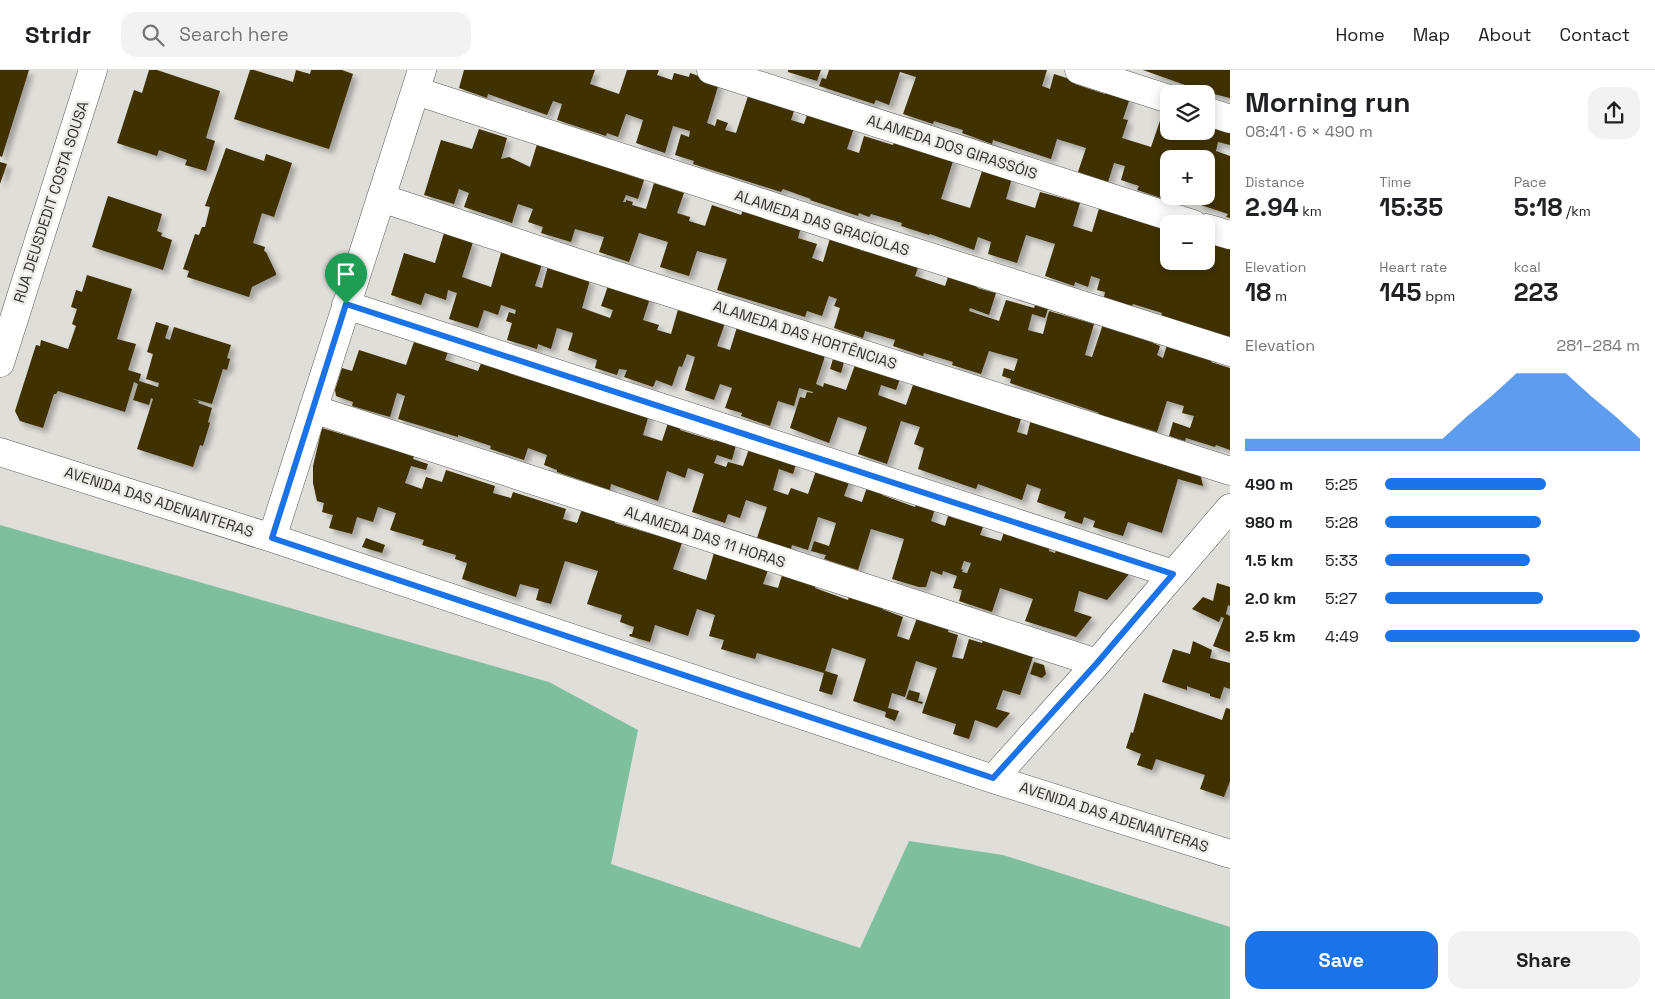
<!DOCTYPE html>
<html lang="en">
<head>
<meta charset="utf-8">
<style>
	:root { --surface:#fff; --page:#f2f2f2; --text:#202124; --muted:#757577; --line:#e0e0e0; --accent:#1a73e8 }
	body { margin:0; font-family:"Space Grotesk",sans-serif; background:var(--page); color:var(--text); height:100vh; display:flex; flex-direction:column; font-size:19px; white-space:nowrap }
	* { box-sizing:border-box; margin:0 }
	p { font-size:16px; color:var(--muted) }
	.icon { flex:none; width:28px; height:28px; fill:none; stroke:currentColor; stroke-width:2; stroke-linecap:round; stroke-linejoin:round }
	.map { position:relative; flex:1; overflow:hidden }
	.details { display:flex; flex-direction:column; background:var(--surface); width:425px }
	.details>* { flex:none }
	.tools { position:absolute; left:1160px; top:15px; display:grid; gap:10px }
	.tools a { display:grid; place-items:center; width:55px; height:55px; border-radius:10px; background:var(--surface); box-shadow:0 2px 12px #0003; font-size:25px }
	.pin { position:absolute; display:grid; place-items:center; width:42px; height:42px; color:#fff; margin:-51px -21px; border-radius:50% 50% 50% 0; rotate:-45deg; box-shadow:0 0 5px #0007 }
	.pin .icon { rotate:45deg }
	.round { display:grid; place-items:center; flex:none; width:52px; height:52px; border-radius:15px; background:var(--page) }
	.head { display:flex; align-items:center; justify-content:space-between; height:85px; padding:0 15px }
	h1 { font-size:28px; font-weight:700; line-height:38px }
	.stats { display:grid; grid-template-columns:repeat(3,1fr); gap:8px; height:85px; padding:5px 15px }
	.stats div { display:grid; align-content:center }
	.stats b { font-size:25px; font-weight:700 }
	.stats small { font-size:14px; font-weight:400 }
	.stats p { font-size:14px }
	.chart { height:140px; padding:10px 15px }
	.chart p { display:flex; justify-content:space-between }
	.chart svg { width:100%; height:90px; margin-top:5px; fill:var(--accent); opacity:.7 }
	.button { display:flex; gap:10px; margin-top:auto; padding:10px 15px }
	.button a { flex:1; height:58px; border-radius:15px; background:var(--accent); color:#fff; font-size:20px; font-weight:700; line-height:58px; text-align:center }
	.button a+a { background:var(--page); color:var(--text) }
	ul { padding:0 15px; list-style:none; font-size:16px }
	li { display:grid; grid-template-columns:80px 60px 1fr; align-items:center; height:38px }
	li i { height:12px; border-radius:6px; background:var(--accent) }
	header { display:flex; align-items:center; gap:30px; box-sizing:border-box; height:70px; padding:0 25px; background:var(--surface); border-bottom:1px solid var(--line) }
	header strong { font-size:24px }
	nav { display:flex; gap:28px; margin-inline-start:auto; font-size:18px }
	.search { width:350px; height:45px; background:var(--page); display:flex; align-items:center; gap:12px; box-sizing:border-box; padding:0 18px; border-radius:15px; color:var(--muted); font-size:19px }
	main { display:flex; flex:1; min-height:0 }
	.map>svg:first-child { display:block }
	.forest { fill:#7ec09e }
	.building { fill:#403000; fill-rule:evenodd; filter:url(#shadow) }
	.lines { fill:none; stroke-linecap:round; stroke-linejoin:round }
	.street-casing { stroke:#5d5b57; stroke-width:29 }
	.street { stroke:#fff; stroke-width:28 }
	.route-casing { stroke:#fff; stroke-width:10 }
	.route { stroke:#1a73e8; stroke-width:6 }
	.labels { text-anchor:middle; stroke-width:5; stroke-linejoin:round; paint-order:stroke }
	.street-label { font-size:15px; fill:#31312f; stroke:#edebe6 }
</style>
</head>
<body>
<header>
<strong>Stridr</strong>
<div class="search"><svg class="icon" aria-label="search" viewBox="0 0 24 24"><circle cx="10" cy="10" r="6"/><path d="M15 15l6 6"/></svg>Search here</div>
<nav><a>Home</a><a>Map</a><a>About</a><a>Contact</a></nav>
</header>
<main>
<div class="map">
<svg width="1230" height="929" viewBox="0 0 1230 929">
	<defs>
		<filter id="shadow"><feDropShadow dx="4.5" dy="4.5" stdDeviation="2.5" flood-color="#0004"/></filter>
	</defs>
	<rect width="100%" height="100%" fill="#e0ded9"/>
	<!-- forest -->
	<path class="forest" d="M 0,455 L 549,612 L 638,660 L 611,794 L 860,878 L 909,771 L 1003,785 L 1230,857 L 1230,929 L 0,929 Z"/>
	<!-- building -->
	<path class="building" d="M 0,0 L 29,0 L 2,87 L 0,86 Z
		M 149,0 L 157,0 L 220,21 L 206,68 L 215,71 L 206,101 L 185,95 L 187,90 L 159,80 L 157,86 L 117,73 L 134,20 L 142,23 Z
		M 250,0 L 254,0 L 293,12 L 296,0 L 310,4 L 311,0 L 342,0 L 353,4 L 329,79 L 234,49 Z
		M 464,0 L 595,0 L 590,14 L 619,24 L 627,0 L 659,0 L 657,5 L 672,10 L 674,3 L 689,7 L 690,3 L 719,13 L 707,53 L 715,56 L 717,49 L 728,53 L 725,60 L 736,63 L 749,23 L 794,41 L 791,50 L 804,54 L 808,42 L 854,58 L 847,79 L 859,83 L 864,66 L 893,75 L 895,70 L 954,88 L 941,129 L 970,138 L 983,98 L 1012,108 L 1006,129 L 1035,138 L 1040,122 L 1080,133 L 1073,156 L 1092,162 L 1100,135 L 1169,158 L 1169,191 L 1206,191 L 1206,170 L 1230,178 L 1230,267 L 1161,247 L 1162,243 L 1133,234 L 1132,236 L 1104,227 L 1105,222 L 1097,220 L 1100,209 L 1091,206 L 1088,217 L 1075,212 L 1074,216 L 1045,206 L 1055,174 L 1026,165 L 1017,193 L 988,184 L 991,172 L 978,167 L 974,180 L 930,164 L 929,165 L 901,156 L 902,153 L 871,144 L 869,147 L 859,143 L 858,146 L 810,130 L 811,129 L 783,119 L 781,122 L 693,94 L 694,91 L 675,85 L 681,64 L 689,67 L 690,61 L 673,56 L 665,83 L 636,73 L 643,50 L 626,44 L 618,67 L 607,63 L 606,66 L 557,50 L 562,34 L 553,31 L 547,45 L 488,24 L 487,28 L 459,18 Z
		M 788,0 L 821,0 L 817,11 L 788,2 Z
		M 829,0 L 1047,0 L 1042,16 L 1050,19 L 1054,4 L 1076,11 L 1075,14 L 1105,24 L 1106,20 L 1130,28 L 1123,49 L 1128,50 L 1122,68 L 1151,77 L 1164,39 L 1169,40 L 1169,61 L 1206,61 L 1206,55 L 1230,63 L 1230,75 L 1218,72 L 1216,81 L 1230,86 L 1230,148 L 1226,147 L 1228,144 L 1198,134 L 1201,126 L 1206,126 L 1206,109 L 1210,97 L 1206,96 L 1206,89 L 1185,89 L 1180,87 L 1180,89 L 1169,89 L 1169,123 L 1167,130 L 1137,120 L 1139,116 L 1121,110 L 1125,96 L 1114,93 L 1108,112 L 1078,102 L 1086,78 L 1057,69 L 1051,89 L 993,70 L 992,74 L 962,63 L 963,60 L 934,51 L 933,54 L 903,44 L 916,7 L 900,2 L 889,35 L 876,30 L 874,34 L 819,16 L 822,8 L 826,9 Z
		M 1143,0 L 1230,0 L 1230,28 L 1202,21 Z
		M 479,59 L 507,68 L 501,89 L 509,87 L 530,97 L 538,71 L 628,99 L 626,104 L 644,110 L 638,129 L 626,125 L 623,132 L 626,132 L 626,130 L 633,132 L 632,135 L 646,139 L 654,113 L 684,123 L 677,143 L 690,147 L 689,151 L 705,156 L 712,135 L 741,145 L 743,140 L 801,157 L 798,168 L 817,174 L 812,188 L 823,192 L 831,165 L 861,175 L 860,180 L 867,182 L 869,179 L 919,195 L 915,206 L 945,216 L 949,204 L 979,213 L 977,218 L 996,223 L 989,245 L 970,238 L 969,241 L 999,251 L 1006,230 L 1034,238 L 1035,235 L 1048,239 L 1045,248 L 1032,244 L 1028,260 L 1043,264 L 1049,241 L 1094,254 L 1085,285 L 1092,287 L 1103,254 L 1154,271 L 1153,273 L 1160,276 L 1157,285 L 1163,288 L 1167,275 L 1212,290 L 1211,292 L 1230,298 L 1230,380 L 1216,375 L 1215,377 L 1186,368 L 1185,371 L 1169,366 L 1173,352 L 1190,358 L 1194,346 L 1182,343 L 1184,336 L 1167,331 L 1157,362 L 1098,344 L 1099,343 L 1010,313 L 1011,309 L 1002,306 L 1004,298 L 1014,301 L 1018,289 L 989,281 L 981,304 L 952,295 L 953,292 L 924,283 L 923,286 L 893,276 L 895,270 L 865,261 L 863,268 L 834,258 L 840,238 L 834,236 L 837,229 L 829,226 L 822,246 L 807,241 L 805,247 L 717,220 L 727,189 L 697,181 L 689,206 L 660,197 L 668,172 L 639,163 L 629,192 L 599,182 L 604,167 L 575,159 L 571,172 L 541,163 L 543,157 L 528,152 L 533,139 L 518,134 L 512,153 L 464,137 L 469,123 L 459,119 L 454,134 L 424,125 L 441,70 L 472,79 Z
		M 226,78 L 264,91 L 266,84 L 292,93 L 274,147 L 262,143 L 253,173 L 265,177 L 264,181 L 266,182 L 276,203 L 276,205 L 252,217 L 249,227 L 187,207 L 189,201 L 183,199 L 195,164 L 199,165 L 202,157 L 205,157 L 210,137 L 205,136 Z
		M 0,92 L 7,94 L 0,114 Z
		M 108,126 L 162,144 L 157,161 L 162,163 L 161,166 L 172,170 L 163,200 L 92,177 Z
		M 444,163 L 473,172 L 462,207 L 491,217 L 503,176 L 542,194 L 535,216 L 542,218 L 548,196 L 590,210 L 582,238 L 610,248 L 613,240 L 601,236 L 608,216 L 651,225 L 643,250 L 659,255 L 657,260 L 671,264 L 679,236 L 725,253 L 717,276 L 730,280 L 737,257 L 825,286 L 816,314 L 823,317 L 824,313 L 846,320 L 856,292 L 900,309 L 896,320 L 881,315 L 878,325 L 906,335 L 915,309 L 1003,338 L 1001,343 L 1021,349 L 1017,362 L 1027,365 L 1031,349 L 1060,359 L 1059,361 L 1089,371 L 1090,368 L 1195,402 L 1201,407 L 1203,416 L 1178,409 L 1162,463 L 1128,452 L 1123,466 L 1093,457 L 1095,451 L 1084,447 L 1082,454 L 1064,448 L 1066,442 L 1037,432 L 1041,419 L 1027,414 L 1022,430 L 978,414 L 976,419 L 918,399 L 924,378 L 914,374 L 920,357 L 901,351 L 887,394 L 858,384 L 867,357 L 838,347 L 829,373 L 790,358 L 800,327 L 805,328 L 807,322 L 813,323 L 813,322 L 799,318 L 794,336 L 778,331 L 770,356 L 741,346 L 742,343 L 725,338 L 732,318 L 720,314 L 714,330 L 685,320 L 695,287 L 687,284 L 682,297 L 679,296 L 672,316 L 656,310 L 653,317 L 624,307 L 627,300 L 619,299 L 617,305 L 595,298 L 597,290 L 568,280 L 573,263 L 557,258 L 551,279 L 538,274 L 537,279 L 507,270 L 512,253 L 506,251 L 509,242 L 515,244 L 516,240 L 501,235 L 498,245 L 484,240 L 478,258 L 449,249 L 457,223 L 448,220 L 446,230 L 425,223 L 421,235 L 391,225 L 404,183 L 435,193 Z
		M 87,205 L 132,219 L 117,269 L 136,274 L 128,300 L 141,304 L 139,311 L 158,317 L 159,313 L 146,309 L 153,284 L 147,282 L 156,252 L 169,256 L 165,268 L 170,270 L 174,257 L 231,275 L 227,288 L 230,289 L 227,300 L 223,299 L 212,334 L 190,328 L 199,331 L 198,333 L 212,338 L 208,352 L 210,353 L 203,376 L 200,375 L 193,397 L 137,379 L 153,329 L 151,328 L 149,335 L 133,330 L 138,314 L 134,312 L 125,342 L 58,321 L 56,324 L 54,324 L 43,358 L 20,351 L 15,341 L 36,275 L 40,276 L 41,270 L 68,279 L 76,256 L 72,254 L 77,239 L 71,237 L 76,220 L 82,222 Z
		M 415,269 L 449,279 L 445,290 L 478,301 L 483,288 L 516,299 L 514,305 L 547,315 L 550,307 L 650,341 L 643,365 L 662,371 L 668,353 L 681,357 L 680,360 L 715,371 L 716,368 L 736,375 L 732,390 L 717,385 L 714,393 L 726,397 L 728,392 L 743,396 L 749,379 L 796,394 L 793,404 L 779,399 L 773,420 L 788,425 L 791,418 L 808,424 L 818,395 L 851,407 L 844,426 L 862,432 L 868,414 L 883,419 L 882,425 L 915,437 L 917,432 L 935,439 L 931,451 L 945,456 L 948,446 L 983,457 L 980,465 L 1001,471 L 1004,462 L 1051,472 L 1049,481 L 1055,483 L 1058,474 L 1130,503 L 1107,530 L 1079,521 L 1074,541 L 1092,547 L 1076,567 L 1025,551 L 1033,529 L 1000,518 L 992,542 L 959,531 L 962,520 L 953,518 L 957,506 L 943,501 L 942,505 L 931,501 L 926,517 L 919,517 L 892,509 L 904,469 L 871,459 L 858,500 L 824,489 L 826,485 L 811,481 L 814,471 L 829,476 L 836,453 L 818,447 L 808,480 L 792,475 L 791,479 L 757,468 L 767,437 L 746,430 L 740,448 L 728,444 L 725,453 L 692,442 L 704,404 L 688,398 L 685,408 L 667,401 L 658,431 L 611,414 L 610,420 L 557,402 L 557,400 L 544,395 L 547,385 L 528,378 L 524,390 L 490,379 L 491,376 L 458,365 L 458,367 L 398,349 L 405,326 L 397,323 L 390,347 L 352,336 L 353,332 L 336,326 L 335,320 L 342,298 L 352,301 L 359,280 L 406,295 ZM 964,491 L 971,493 L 967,503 L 962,502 L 963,500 L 961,499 Z
		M 833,289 L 844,292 L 841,303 L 830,299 Z
		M 322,358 L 414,386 L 413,389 L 428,394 L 426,400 L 411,396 L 405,413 L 422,419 L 426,407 L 442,412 L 446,400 L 495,416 L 493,423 L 511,428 L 513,422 L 566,439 L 563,449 L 577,453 L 582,439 L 615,450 L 615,453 L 682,473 L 673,499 L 706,510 L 714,483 L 768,500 L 763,514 L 778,518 L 783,502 L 816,515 L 815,518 L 848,530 L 849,527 L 883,538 L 882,539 L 903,547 L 897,566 L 909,570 L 917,548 L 949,558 L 948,562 L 958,565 L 952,587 L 963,589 L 969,569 L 982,573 L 983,570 L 1033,587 L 1020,625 L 1003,620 L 996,639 L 1010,643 L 997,658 L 975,650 L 969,669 L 953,664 L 956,654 L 922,643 L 937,598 L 916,591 L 905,627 L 892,623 L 888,638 L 899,641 L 895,651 L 885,647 L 886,642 L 853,631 L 866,589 L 832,578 L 825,601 L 838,605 L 832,625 L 819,621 L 824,603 L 757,583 L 755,589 L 721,579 L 724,570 L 709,566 L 715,545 L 697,539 L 688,566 L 655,555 L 650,572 L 629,566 L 630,564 L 632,564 L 634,557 L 620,552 L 622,545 L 587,534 L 598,501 L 565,491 L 551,534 L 536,530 L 539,519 L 520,514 L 516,527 L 462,509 L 467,493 L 455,489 L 456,485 L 422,475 L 424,470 L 390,460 L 396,443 L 378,437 L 373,452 L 357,447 L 352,464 L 329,458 L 333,445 L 322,442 L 324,433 L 317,431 L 313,413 L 313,396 Z
		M 366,468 L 385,475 L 382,483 L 362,477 Z
		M 1217,513 L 1230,517 L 1230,536 L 1228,535 L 1226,544 L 1230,546 L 1230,582 L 1213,576 L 1224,548 L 1221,547 L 1219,552 L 1192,539 L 1203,527 L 1213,531 Z
		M 1193,571 L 1212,580 L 1210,588 L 1230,593 L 1230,619 L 1224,617 L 1220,629 L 1210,626 L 1210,624 L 1189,617 L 1187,616 L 1187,620 L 1162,612 L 1173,579 L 1190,584 Z
		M 1034,592 L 1044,595 L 1046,604 L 1042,608 L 1030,604 Z
		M 909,620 L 920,623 L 918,631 L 923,632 L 922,634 L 906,629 Z
		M 1144,623 L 1222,650 L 1226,638 L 1230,639 L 1230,711 L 1224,727 L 1200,719 L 1205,705 L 1156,689 L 1152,700 L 1137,695 L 1141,684 L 1126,678 L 1131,662 L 1133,663 Z"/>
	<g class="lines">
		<defs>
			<path id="street" d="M 711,0 L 1193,154
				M 1079,0 L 1169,29
				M 416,21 L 864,166 L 1230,282
				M 1206,41 L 1230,49
				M 381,128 L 596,199 L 1230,401
				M 1206,158 L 1230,165
				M 346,235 L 1173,504
				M 0,293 L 93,0
				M 313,339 L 1097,593
				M 0,382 L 272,468 L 993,709 L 1230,784
				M 272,468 L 422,0
				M 993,709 L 1097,593 L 1230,438"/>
		</defs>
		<!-- street casing -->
		<use href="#street" class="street-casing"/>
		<!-- street -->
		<use href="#street" class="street"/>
	</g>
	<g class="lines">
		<defs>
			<path id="route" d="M 346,234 L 1173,504 L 1097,593 L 993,708 L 272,468 Z"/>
		</defs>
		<!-- route casing -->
		<use href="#route" class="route-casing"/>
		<!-- route -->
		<use href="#route" class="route"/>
	</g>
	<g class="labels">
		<!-- street labels -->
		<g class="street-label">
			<text transform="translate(952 77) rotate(18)" y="5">ALAMEDA DOS GIRASSÓIS</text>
			<text transform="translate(51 132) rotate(-72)" y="5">RUA DEUSDEDIT COSTA SOUSA</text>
			<text transform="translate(822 153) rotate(18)" y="5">ALAMEDA DAS GRACÍOLAS</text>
			<text transform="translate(805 265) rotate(18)" y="5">ALAMEDA DAS HORTÊNCIAS</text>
			<text transform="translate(159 432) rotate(18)" y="5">AVENIDA DAS ADENANTERAS</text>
			<text transform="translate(705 467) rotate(18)" y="5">ALAMEDA DAS 11 HORAS</text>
			<text transform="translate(1114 747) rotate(18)" y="5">AVENIDA DAS ADENANTERAS</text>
		</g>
	</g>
</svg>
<div class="tools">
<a><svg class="icon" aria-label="layers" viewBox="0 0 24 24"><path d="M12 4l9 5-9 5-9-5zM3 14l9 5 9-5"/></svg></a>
<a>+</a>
<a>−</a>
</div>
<div class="pin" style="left:346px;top:234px;background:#1e9e55"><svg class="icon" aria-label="arrive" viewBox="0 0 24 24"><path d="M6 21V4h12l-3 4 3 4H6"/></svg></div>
</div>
<section class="details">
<div class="head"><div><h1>Morning run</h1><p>08:41 · 6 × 490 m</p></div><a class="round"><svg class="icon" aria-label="share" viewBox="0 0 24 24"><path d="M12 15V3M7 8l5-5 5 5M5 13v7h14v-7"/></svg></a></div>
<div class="stats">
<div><p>Distance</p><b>2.94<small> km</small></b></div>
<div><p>Time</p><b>15:35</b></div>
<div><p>Pace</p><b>5:18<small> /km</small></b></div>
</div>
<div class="stats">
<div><p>Elevation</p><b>18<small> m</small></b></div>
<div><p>Heart rate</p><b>145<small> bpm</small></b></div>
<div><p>kcal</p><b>223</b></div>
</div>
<div class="chart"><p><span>Elevation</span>281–284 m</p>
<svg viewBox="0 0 160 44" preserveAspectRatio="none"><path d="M0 44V38L10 38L20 38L30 38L40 38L50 38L60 38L70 38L80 38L90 27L100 17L110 6L120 6L130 6L140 17L150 27L160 38V44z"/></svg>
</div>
<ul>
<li><b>490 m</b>5:25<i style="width:63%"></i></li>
<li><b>980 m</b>5:28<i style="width:61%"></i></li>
<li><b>1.5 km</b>5:33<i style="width:57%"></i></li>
<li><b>2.0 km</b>5:27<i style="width:62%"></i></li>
<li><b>2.5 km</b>4:49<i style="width:100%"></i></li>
</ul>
<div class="button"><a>Save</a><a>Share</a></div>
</section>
</main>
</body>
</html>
